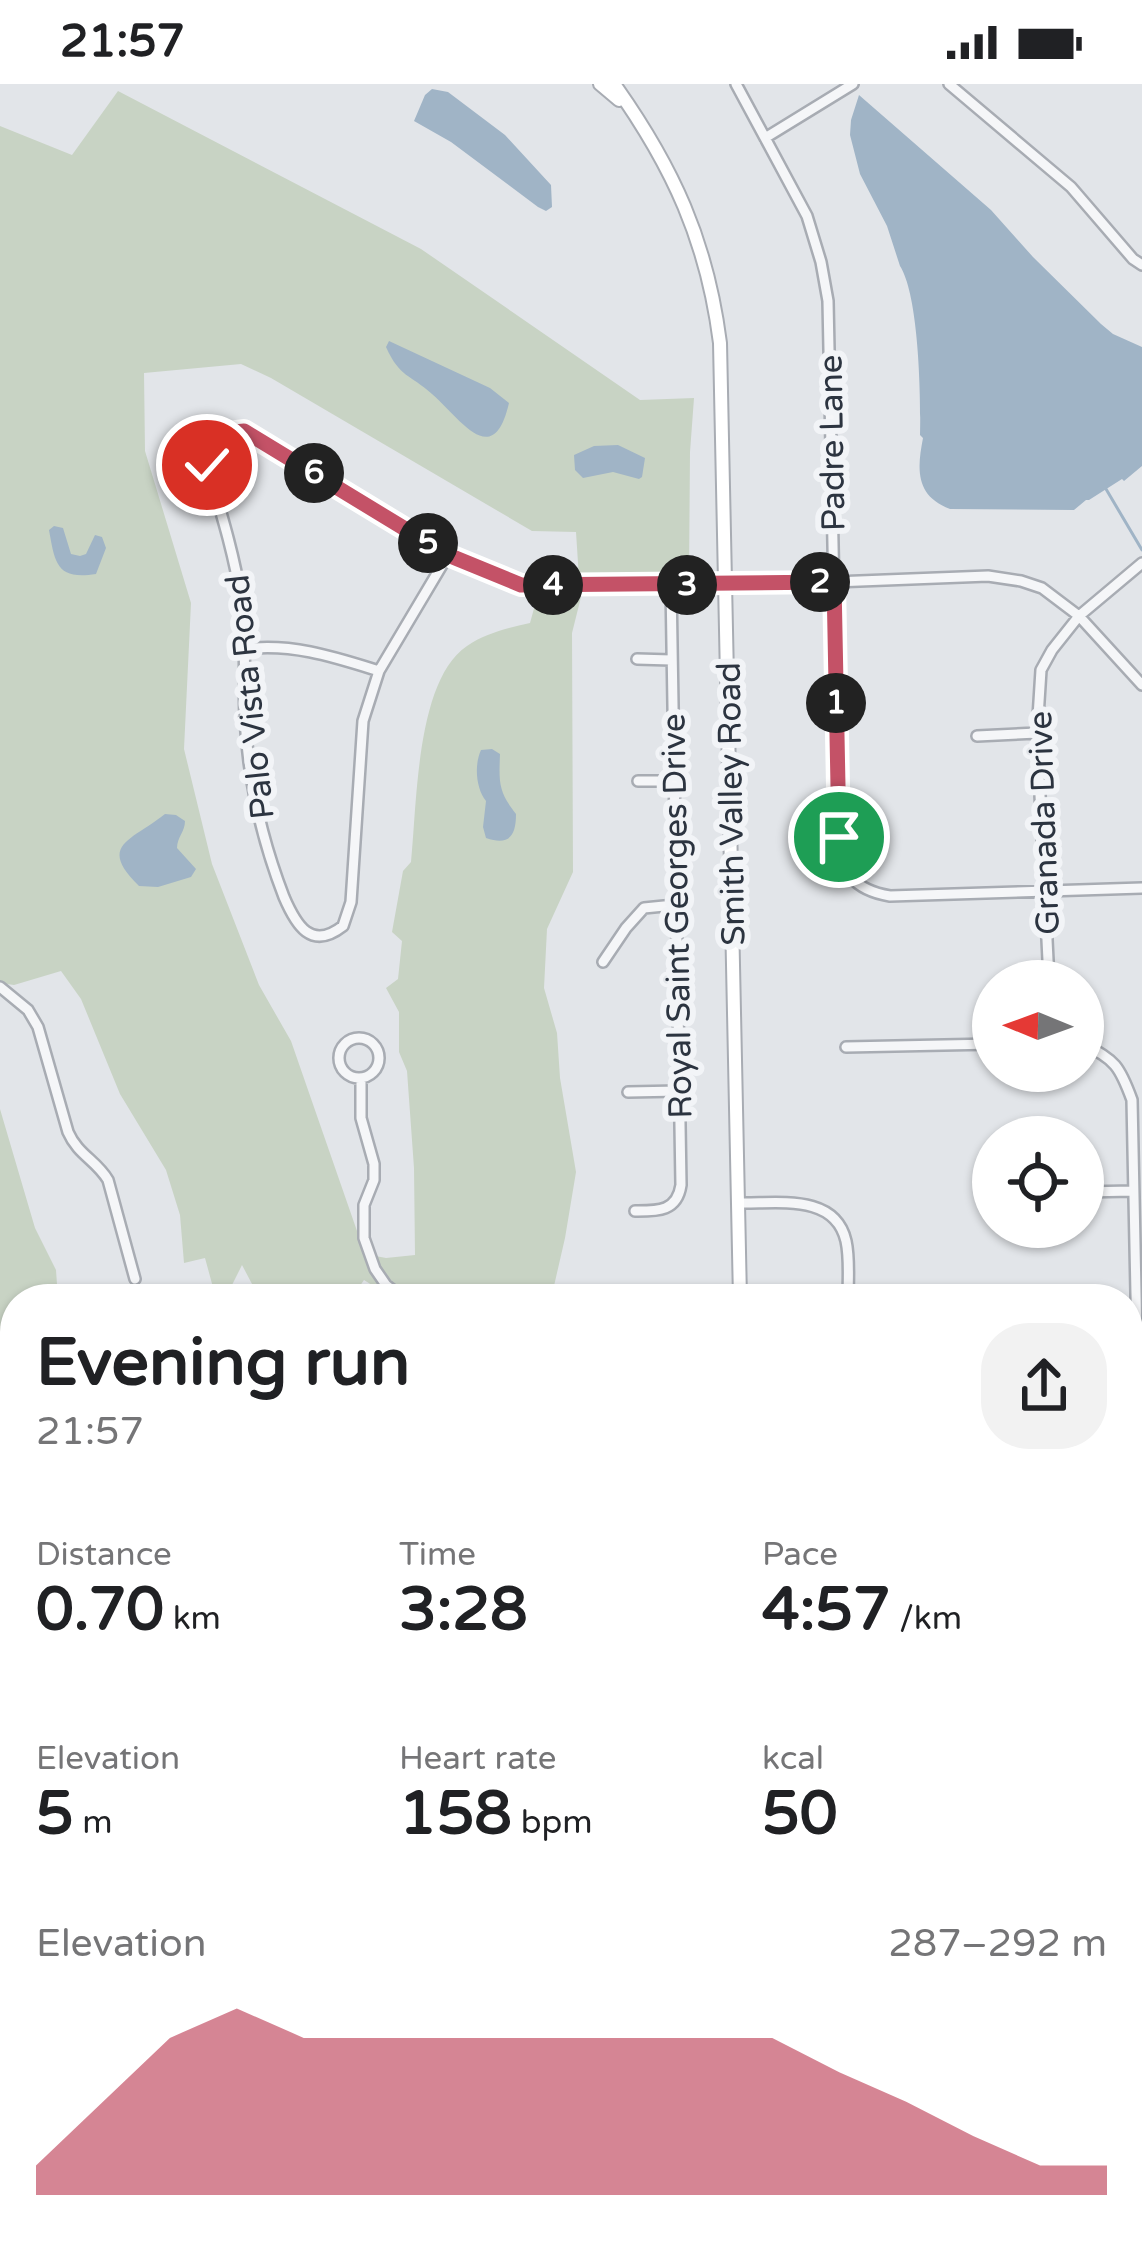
<!DOCTYPE html>
<html lang="en">
<head>
<meta charset="utf-8">
<style>
	:root { --surface:#fff; --page:#f2f2f2; --text:#202124; --muted:#757577; --accent:#c45267 }
	body { margin:0; font-family:"Varela Round",sans-serif; background:var(--page); color:var(--text); height:100vh; display:flex; flex-direction:column; font-size:45px; white-space:nowrap }
	* { box-sizing:border-box; margin:0 }
	p { font-size:39px; color:var(--muted) }
	.icon { flex:none; width:66px; height:66px; fill:none; stroke:currentColor; stroke-width:2; stroke-linecap:round; stroke-linejoin:round }
	.map { position:relative; flex:1; overflow:hidden }
	.side { position:absolute; left:0px; top:1200px; width:1143px; height:975px; display:flex; flex-direction:column; background:var(--surface); border-radius:48px 48px 0 0; box-shadow:0 3px 9px #0004 }
	.side>* { flex:none }
	.needle { width:78px; rotate:271deg }
	.tools { position:absolute; left:972px; top:876px; display:grid; gap:24px }
	.tools a { display:grid; place-items:center; width:132px; height:132px; border-radius:50%; background:var(--surface); box-shadow:0 3px 9px #0004; font-size:60px }
	.pin { position:absolute; display:grid; place-items:center; width:102px; height:102px; color:#fff; margin:-51px; border:6px solid #fff; border-radius:50%; box-shadow:0 3px 12px #0007 }
	.km { position:absolute; width:60px; height:60px; margin:-30px; border-radius:50%; background:#222; color:#fff; font-size:33px; line-height:60px; text-align:center }
	.round { display:grid; place-items:center; flex:none; width:126px; height:126px; border-radius:48px; background:var(--page) }
	.headline { display:flex; align-items:center; justify-content:space-between; height:204px; padding:0 36px }
	h1 { font-size:66px; font-weight:700; line-height:90px }
	.figures { display:grid; grid-template-columns:repeat(3,1fr); gap:18px; height:204px; padding:12px 36px }
	.figures div { display:grid; align-content:center }
	.figures b { font-size:60px; font-weight:700 }
	.figures small { font-size:33px; font-weight:400 }
	.figures p { font-size:33px }
	.chart { height:336px; padding:24px 36px }
	.chart p { display:flex; justify-content:space-between }
	.chart svg { width:100%; height:216px; margin-top:12px; fill:var(--accent); opacity:.7 }
	.status { display:flex; justify-content:space-between; align-items:center; height:84px; padding:0 60px; background:var(--surface); direction:ltr }
	.status svg { height:33px; fill:currentColor }
	.map>svg:first-child { display:block }
	.green { fill:#c8d3c4; fill-rule:evenodd }
	.water { fill:#a0b4c6 }
	.lines { fill:none; stroke-linecap:round; stroke-linejoin:round }
	.stream { stroke:#a0b4c6; stroke-width:3 }
	.minor-casing { stroke:#a8acb3; stroke-width:14 }
	.secondary-casing { stroke:#a8acb3; stroke-width:16 }
	.minor { stroke:#f5f6f8; stroke-width:9 }
	.secondary { stroke:#fff; stroke-width:12 }
	.rail { stroke:#7d8692; stroke-width:3; stroke-dasharray:6 12; stroke-linecap:butt }
	.route-casing { stroke:#fff; stroke-width:24 }
	.route { stroke:#c45267; stroke-width:15 }
	.labels { text-anchor:middle; stroke-width:12; stroke-linejoin:round; paint-order:stroke }
	.street-label { font-size:33px; fill:#2c3440; stroke:#f2f4f7 }
</style>
</head>
<body>
<div class="status"><b>21:57</b><svg viewBox="0 0 49 12"><path d="M0 12V9h3v3zM5 12V6h3v6zM10 12V3h3v9zM15 12V0h3v12zM26 1h20v11H26zM47 4h2v5h-2z"/></svg></div>
<div class="map">
<svg width="1142" height="2173" viewBox="0 0 1142 2173">
	<rect width="100%" height="100%" fill="#e2e5e9"/>
	<!-- green -->
	<path class="green" d="M 118,7 L 421,165 L 640,316 L 694,314 L 690,368 L 689,490 L 584,501 L 572,549 L 573,788 L 547,845 L 544,904 L 557,949 L 560,994 L 576,1088 L 565,1154 L 551,1215 L 394,1215 L 364,1196 L 351,1215 L 260,1215 L 242,1181 L 232,1201 L 214,1207 L 205,1174 L 184,1179 L 180,1131 L 166,1086 L 120,1010 L 81,915 L 61,887 L 14,901 L 0,899 L 0,42 L 72,71 ZM 241,280 L 271,294 L 532,447 L 576,448 L 579,494 L 547,494 L 538,510 L 530,539 C 508,544 486,549 467,562 C 416,596 417,720 411,778 L 403,787 L 392,848 L 402,857 L 398,895 L 386,904 L 399,928 L 399,968 L 407,987 L 414,1084 L 415,1171 L 386,1174 L 365,1170 L 291,957 L 259,901 L 212,780 L 184,665 L 191,519 L 145,367 L 144,289 Z
		M 0,1025 L 35,1144 L 56,1186 L 58,1215 L 15,1215 L 15,1429 L 12,1429 L 3,1376 L 12,1365 L 0,1344 Z
		M 15,2121 L 15,2160 L 595,2160 L 595,2173 L 0,2173 L 0,2125 Z"/>
	<!-- water -->
	<path class="water" d="M 432,5 L 448,8 L 505,51 L 551,101 L 552,123 L 546,127 L 538,123 L 451,58 L 414,37 L 425,11 Z
		M 859,11 L 991,126 L 1033,173 L 1101,240 L 1113,250 L 1142,263 L 1142,382 L 1124,397 L 1122,395 L 1089,416 L 1086,416 L 1074,426 L 950,425 C 915,412 917,385 923,354 L 920,351 C 921,313 919,212 900,182 L 887,142 L 860,90 L 850,51 L 851,36 Z
		M 389,257 L 490,304 L 509,319 C 493,388 460,334 432,310 C 410,290 400,294 386,263 Z
		M 618,361 L 645,374 L 642,393 L 639,395 L 613,388 L 583,394 L 575,386 L 574,371 L 594,362 Z
		M 54,442 L 63,444 L 71,470 L 80,472 L 86,470 L 95,451 L 102,453 L 106,464 L 96,490 C 57,496 55,480 49,446 Z
		M 492,665 L 500,670 C 499,698 498,707 516,730 C 516,752 509,762 486,754 L 483,743 L 486,717 C 476,705 474,681 481,666 Z
		M 165,730 L 176,731 L 185,737 C 185,748 177,753 177,764 L 196,785 L 191,793 L 158,803 L 139,802 C 97,761 131,757 165,730 Z"/>
	<g class="lines">
		<!-- stream -->
		<path class="stream" d="M 1106,405 L 1142,466"/>
		<defs>
			<path id="minor" d="M 736,0 L 807,132 L 821,178 L 828,217 L 839,753 C 840,788 854,806 890,812 L 1142,804
				M 949,0 L 1071,103 L 1133,175 L 1142,181
				M 765,54 L 853,0
				M 448,471 L 379,587 L 363,637 L 351,818 L 343,842 C 311,867 296,841 284,813 C 262,756 248,695 245,634 C 243,594 247,554 241,515 C 234,469 220,425 207,381 C 208,357 222,348 245,347 L 448,471 L 522,501 L 834,498 L 988,492 L 1021,497 L 1042,504 L 1079,532 L 1142,601
				M 245,565 C 292,559 334,573 379,587
				M 637,575 L 671,576
				M 977,652 L 1037,649
				M 638,697 L 674,697
				M 603,878 L 626,844 L 644,824 L 674,821
				M 1049,897 L 1037,649 L 1041,586 L 1052,566 L 1079,532 L 1142,479
				M 0,903 L 28,926 L 38,943 L 68,1048 C 78,1071 96,1076 108,1096 L 135,1195
				M339 974a20 20 0 1 1 40 0a20 20 0 1 1-40 0Z
				M 1083,960 C 1115,975 1120,983 1132,1016 L 1137,1258 L 1142,1318
				M 846,963 L 993,960
				M 361,994 L 361,1034 L 374,1080 L 374,1096 L 364,1121 L 364,1154 L 375,1185 L 386,1201 L 404,1215
				M 628,1008 L 679,1007
				M 1083,1108 L 1133,1107
				M 739,1119 C 777,1120 835,1109 846,1157 C 850,1175 848,1196 848,1215
				M 635,1127 C 657,1127 677,1128 681,1101 L 671,501
				M 0,1486 L 15,1485
				M 1128,1557 L 1142,1553
				M 0,1597 L 15,1597
				M 0,1757 L 15,1774
				M 1128,1775 L 1142,1755
				M 1128,1812 L 1142,1896
				M 0,1920 L 15,1915
				M 1128,1932 L 1142,1913
				M 1128,2036 L 1142,2036
				M 0,2117 L 15,2113
				M 694,2160 L 695,2173
				M 846,2160 L 847,2173
				M 995,2160 L 995,2173"/>
			<path id="secondary" d="M 600,0 L 619,16
				M 614,0 C 673,83 707,157 720,259 L 740,1215
				M 601,2160 L 601,2173"/>
		</defs>
		<!-- minor casing -->
		<use href="#minor" class="minor-casing"/>
		<!-- secondary casing -->
		<use href="#secondary" class="secondary-casing"/>
		<!-- minor -->
		<use href="#minor" class="minor"/>
		<!-- secondary -->
		<use href="#secondary" class="secondary"/>
		<!-- rail -->
		<path class="rail" d="M 1128,1673 L 1142,1669
			M 0,1989 L 15,1985"/>
	</g>
	<g class="lines">
		<defs>
			<path id="route" d="M 207,381 C 209,357 222,348 244,347 L 448,471 L 521,501 L 834,498 L 839,753"/>
		</defs>
		<!-- route casing -->
		<use href="#route" class="route-casing"/>
		<!-- route -->
		<use href="#route" class="route"/>
	</g>
	<g class="labels">
		<!-- street labels -->
		<g class="street-label">
			<text transform="translate(831 359) rotate(-91)" y="12">Padre Lane</text>
			<text transform="translate(249 613) rotate(-96)" y="12">Palo Vista Road</text>
			<text transform="translate(730 720) rotate(-91)" y="12">Smith Valley Road</text>
			<text transform="translate(1043 739) rotate(-92)" y="12">Granada Drive</text>
			<text transform="translate(676 832) rotate(-91)" y="12">Royal Saint Georges Drive</text>
		</g>
	</g>
</svg>
<div class="tools">
<a><svg class="needle" viewBox="-14 -14 28 28"><path d="M0-13l5 13h-10z" fill="#e53935"/><path d="M0 13l5-13h-10z" fill="#757577"/></svg></a>
<a><svg class="icon" aria-label="locate" viewBox="0 0 24 24"><circle cx="12" cy="12" r="6"/><path d="M12 2v4M12 18v4M2 12h4M18 12h4"/></svg></a>
</div>
<div class="pin" style="left:839px;top:753px;background:#1e9e55"><svg class="icon" aria-label="arrive" viewBox="0 0 24 24"><path d="M6 21V4h12l-3 4 3 4H6"/></svg></div>
<div class="pin" style="left:207px;top:381px;background:#d93025"><svg class="icon" aria-label="check" viewBox="0 0 24 24"><path d="M5 12l5 5 9-10"/></svg></div>
<b class="km" style="left:836px;top:619px">1</b>
<b class="km" style="left:820px;top:498px">2</b>
<b class="km" style="left:687px;top:501px">3</b>
<b class="km" style="left:553px;top:501px">4</b>
<b class="km" style="left:428px;top:459px">5</b>
<b class="km" style="left:314px;top:389px">6</b>
<section class="side">
<div class="headline"><div><h1>Evening run</h1><p>21:57</p></div><a class="round"><svg class="icon" aria-label="share" viewBox="0 0 24 24"><path d="M12 15V3M7 8l5-5 5 5M5 13v7h14v-7"/></svg></a></div>
<div class="figures">
<div><p>Distance</p><b>0.70<small> km</small></b></div>
<div><p>Time</p><b>3:28</b></div>
<div><p>Pace</p><b>4:57<small> /km</small></b></div>
</div>
<div class="figures">
<div><p>Elevation</p><b>5<small> m</small></b></div>
<div><p>Heart rate</p><b>158<small> bpm</small></b></div>
<div><p>kcal</p><b>50</b></div>
</div>
<div class="chart"><p><span>Elevation</span>287–292 m</p>
<svg viewBox="0 0 160 44" preserveAspectRatio="none"><path d="M0 44V38L10 25L20 12L30 6L40 12L50 12L60 12L70 12L80 12L90 12L100 12L110 12L120 19L130 25L140 32L150 38L160 38V44z"/></svg>
</div>
</section>
</div>
</body>
</html>
